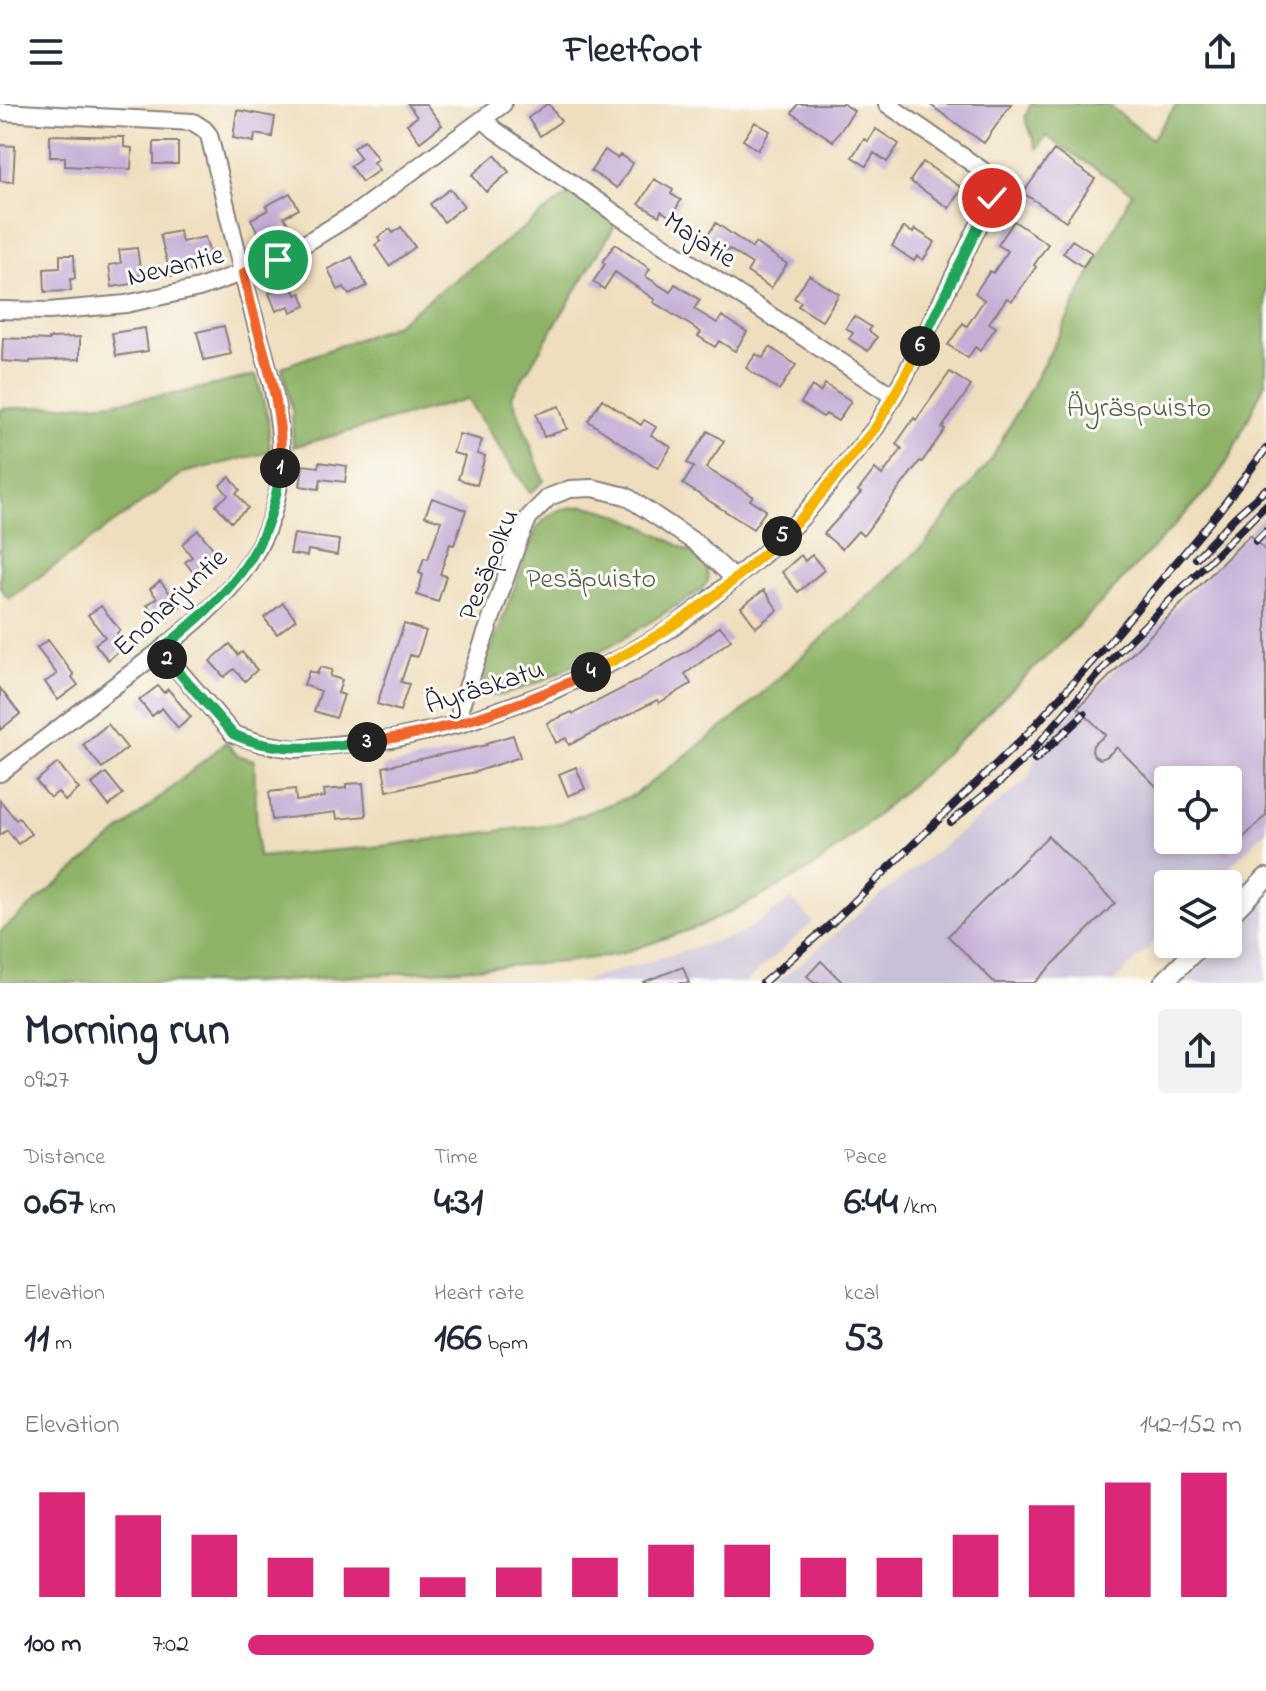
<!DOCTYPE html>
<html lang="en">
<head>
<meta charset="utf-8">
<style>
	:root { --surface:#fff; --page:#f2f2f3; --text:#1f2937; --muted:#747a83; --accent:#db2777 }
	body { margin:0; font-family:"Indie Flower",sans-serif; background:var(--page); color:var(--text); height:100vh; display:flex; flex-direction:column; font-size:30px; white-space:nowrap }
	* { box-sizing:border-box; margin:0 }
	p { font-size:26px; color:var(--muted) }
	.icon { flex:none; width:44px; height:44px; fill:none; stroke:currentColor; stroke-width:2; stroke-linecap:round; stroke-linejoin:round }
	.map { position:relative; height:879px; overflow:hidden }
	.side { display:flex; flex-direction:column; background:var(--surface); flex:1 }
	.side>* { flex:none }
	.controls { position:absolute; left:1154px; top:662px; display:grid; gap:16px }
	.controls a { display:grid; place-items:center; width:88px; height:88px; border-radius:8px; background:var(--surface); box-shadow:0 4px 12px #0003; font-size:40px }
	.pin { position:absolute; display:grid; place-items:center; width:68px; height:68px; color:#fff; margin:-34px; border:4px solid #fff; border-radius:50%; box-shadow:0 2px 8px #0007 }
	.km { position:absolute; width:40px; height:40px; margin:-20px; border-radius:50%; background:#222; color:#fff; font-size:22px; line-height:40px; text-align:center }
	.round { display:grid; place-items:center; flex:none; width:84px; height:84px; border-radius:8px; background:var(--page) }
	.headline { display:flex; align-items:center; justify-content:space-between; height:136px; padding:0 24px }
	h1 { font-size:44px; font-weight:700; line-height:60px }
	.stats { display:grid; grid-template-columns:repeat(3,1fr); gap:12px; height:136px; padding:8px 24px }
	.stats div { display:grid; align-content:center }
	.stats b { font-size:40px; font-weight:700 }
	.stats small { font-size:22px; font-weight:400 }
	.stats p { font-size:22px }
	.chart { height:224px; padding:16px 24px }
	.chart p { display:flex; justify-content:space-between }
	.chart svg { width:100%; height:144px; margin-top:8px; stroke:var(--accent); stroke-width:6 }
	ul { padding:0 24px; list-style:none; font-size:26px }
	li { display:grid; grid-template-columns:128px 96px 1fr; align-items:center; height:60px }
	li i { height:20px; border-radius:10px; background:var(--accent) }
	header { display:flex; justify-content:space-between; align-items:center; height:104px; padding:0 24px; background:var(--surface); font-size:36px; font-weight:700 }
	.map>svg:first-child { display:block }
	.industrial { fill:#c9bfd7; fill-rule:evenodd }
	.forest { fill:#8eb266; stroke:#586a50; stroke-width:2 }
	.building { fill:#c5aed6 }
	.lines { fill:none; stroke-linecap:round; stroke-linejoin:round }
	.minor-casing { stroke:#88807c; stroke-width:20 }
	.tertiary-casing { stroke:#88807c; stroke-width:22 }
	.minor { stroke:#fff; stroke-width:16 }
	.tertiary { stroke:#fff; stroke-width:18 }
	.rail-casing { stroke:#22223b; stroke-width:8 }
	.rail { stroke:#fdfcf7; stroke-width:5; stroke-dasharray:15; stroke-linecap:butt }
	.split-1-casing { stroke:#fff; stroke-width:16 }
	.split-2-casing { stroke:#fff; stroke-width:16 }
	.split-3-casing { stroke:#fff; stroke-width:16 }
	.split-4-casing { stroke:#fff; stroke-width:16 }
	.split-5-casing { stroke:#fff; stroke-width:16 }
	.split-6-casing { stroke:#fff; stroke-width:16 }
	.split-7-casing { stroke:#fff; stroke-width:16 }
	.split-1 { stroke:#f0652b; stroke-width:10 }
	.split-2 { stroke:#22a559; stroke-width:10 }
	.split-3 { stroke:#22a559; stroke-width:10 }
	.split-4 { stroke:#f0652b; stroke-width:10 }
	.split-5 { stroke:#f5b400; stroke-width:10 }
	.split-6 { stroke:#f5b400; stroke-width:10 }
	.split-7 { stroke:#22a559; stroke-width:10 }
	.labels { text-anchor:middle; stroke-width:6; stroke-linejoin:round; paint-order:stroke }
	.street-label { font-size:28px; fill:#22223b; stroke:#fdfcf7 }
	.park-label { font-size:28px; fill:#555f4f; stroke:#fdfcf7 }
</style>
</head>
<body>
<header><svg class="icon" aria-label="menu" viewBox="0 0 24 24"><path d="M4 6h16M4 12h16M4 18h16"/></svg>Fleetfoot<svg class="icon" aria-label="share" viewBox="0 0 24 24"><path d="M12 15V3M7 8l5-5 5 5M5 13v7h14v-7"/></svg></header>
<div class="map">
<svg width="1266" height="879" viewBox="0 0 1266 879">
	<rect width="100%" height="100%" fill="#fdfcf7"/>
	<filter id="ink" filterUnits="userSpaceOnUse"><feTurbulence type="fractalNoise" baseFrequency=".0125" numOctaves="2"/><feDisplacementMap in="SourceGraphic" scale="16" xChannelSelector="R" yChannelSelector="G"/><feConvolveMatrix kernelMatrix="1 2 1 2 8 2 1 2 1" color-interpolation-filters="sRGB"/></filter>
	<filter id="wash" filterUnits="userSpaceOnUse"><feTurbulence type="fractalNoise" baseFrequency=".006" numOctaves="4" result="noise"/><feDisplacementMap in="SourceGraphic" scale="32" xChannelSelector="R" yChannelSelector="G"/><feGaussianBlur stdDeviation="1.8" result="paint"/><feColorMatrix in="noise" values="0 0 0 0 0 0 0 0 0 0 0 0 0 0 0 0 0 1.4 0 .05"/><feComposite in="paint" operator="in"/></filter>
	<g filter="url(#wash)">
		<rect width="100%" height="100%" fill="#efdebd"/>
		<!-- industrial -->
		<path class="industrial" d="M 1266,409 L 1266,726 L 1212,780 L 1168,780 L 1168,824 L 1113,879 L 777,879 L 883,789 L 1028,675 L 1037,651 L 1073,608 ZM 1168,676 L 1228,676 L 1228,736 L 1168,736 Z
			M 792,795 L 813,818 L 745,879 L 577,879 L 741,830 Z
			M 1266,798 L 1266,879 L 1185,879 L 1224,840 L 1228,840 L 1228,836 Z"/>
		<!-- forest -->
		<path class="forest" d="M 1031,0 L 1107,0 L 1152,35 L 1177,0 L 1266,0 L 1266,277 L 1229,355 L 1209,385 L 1084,516 L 939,656 L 870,717 L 817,761 L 762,792 L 703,821 L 620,850 L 565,858 L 252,879 L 0,879 L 0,828 L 226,638 L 237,651 L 254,656 L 258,753 L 373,743 L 560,719 L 634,691 L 737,612 L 924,441 L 992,354 L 1049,250 L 1132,89 L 1046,32 L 1037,45 L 1025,13 Z
			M 570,89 L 616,120 L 512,292 L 544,377 L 530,389 L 467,295 L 293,343 L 292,306 L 282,263 L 393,222 Z
			M 256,271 L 268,314 L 270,348 L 183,369 L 9,495 L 0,484 L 0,305 L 106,299 L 180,289 Z
			M 585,402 C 628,409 658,431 696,451 C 706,459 708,465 708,477 L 700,487 L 621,536 L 542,577 L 507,590 L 497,592 L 488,589 L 482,578 L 484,564 L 537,424 C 552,405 562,404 585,402 Z"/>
		<g id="blocks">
			<!-- building -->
			<path class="building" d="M 408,0 L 426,0 L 442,21 L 420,38 L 407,20 L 417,13 Z
				M 547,0 L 549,0 L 561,17 L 540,32 L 528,14 Z
				M 798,0 L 844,0 L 854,7 L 833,37 L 792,9 Z
				M 929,0 L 1011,0 L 984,39 Z
				M 237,6 L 275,13 L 272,33 L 255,30 L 254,38 L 233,34 Z
				M 755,18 L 770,27 L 758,46 L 743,36 Z
				M 876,25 L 899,40 L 887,58 L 874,49 L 866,62 L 852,53 L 864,35 L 868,37 Z
				M 50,31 L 124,33 L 124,43 L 132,44 L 131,65 L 65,62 L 65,53 L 50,53 Z
				M 364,36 L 378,55 L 373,58 L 379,66 L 362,78 L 350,62 L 361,54 L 353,44 Z
				M 154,38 L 178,38 L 178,60 L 154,60 Z
				M 0,41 L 15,42 L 13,78 L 0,77 Z
				M 605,46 L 617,54 L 620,51 L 633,59 L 617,84 L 591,67 Z
				M 1054,46 L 1095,75 L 1066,117 L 1023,89 Z
				M 495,51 L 509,68 L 486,88 L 472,71 Z
				M 923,58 L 962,84 L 949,104 L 910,77 Z
				M 654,75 L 673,86 L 671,90 L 681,96 L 671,113 L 661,107 L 659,112 L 639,100 Z
				M 450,85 L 464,102 L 444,118 L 430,100 Z
				M 290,89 L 299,105 L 284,113 L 288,120 L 261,135 L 251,115 L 268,106 L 266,102 Z
				M 1014,117 L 1048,140 L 1034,161 L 1036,163 L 1012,197 L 1007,194 L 989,219 L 996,223 L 980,247 L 975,243 L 968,254 L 948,241 L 963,219 L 967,222 L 984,196 L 975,189 L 990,167 L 993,169 L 1008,147 L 998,141 Z
				M 716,119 L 752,144 L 755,139 L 787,160 L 771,184 L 747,168 L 752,160 L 729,145 L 724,152 L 703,138 Z
				M 401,123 L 415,143 L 389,162 L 375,141 L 381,137 L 378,133 L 390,125 L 393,129 Z
				M 904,123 L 913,129 L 915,125 L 935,138 L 923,156 L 917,152 L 914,157 L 892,142 Z
				M 179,127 L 182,138 L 205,133 L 211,154 L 197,158 L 199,165 L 171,172 L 160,131 Z
				M 1072,136 L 1092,149 L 1083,163 L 1063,149 Z
				M 615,140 L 650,165 L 645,172 L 670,188 L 675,180 L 700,196 L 694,205 L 717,219 L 722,212 L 747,228 L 735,247 L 719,237 L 715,243 L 698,232 L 701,228 L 653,198 L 655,196 L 615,168 L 604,185 L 593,178 L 605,160 L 602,158 Z
				M 137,144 L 141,170 L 138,171 L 139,179 L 112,183 L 109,161 L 121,159 L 119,146 Z
				M 60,151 L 74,151 L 75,175 L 70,175 L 71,187 L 45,188 L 44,165 L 60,164 Z
				M 352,153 L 367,182 L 349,191 L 344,183 L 338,186 L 328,165 Z
				M 809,171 L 839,190 L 822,217 L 798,202 L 801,198 L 794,194 Z
				M 292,180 L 296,191 L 301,189 L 306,202 L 291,208 L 289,202 L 276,207 L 269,189 Z
				M 854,212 L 871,223 L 869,227 L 877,233 L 868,247 L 849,235 L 853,229 L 846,224 Z
				M 224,222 L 231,250 L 204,256 L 197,228 Z
				M 145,224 L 148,247 L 116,252 L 112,229 Z
				M 80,233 L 80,255 L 30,257 L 30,259 L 2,257 L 3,234 L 49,236 L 49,234 Z
				M 770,243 L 796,261 L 779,286 L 746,264 L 756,250 L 763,254 Z
				M 950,268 L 971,282 L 942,324 L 945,325 L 922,358 L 920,357 L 863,432 L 858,427 L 842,445 L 824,430 L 861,389 L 858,387 L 875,365 L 882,371 L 902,345 L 896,340 L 914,314 L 916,316 Z
				M 825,280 L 851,297 L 838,317 L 826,310 L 823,313 L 801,299 L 812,282 L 820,288 Z
				M 602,295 L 641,321 L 644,316 L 656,323 L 651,331 L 671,343 L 658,364 L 588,317 Z
				M 559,302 L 567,325 L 544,333 L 536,310 Z
				M 708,327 L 724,337 L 706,364 L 753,392 L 750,396 L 766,406 L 753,425 L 683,380 L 694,363 L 687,359 Z
				M 459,330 L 482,336 L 477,350 L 485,352 L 477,381 L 458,375 L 465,352 L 453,349 Z
				M 319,358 L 347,362 L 345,378 L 321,375 L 319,385 L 300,382 L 303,361 L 318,363 Z
				M 230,373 L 240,386 L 236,389 L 248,404 L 231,418 L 216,401 L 228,391 L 220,381 Z
				M 432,394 L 466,406 L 454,441 L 450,440 L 440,470 L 446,472 L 438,498 L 417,491 L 423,471 L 419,469 L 424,454 L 428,455 L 441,417 L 425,412 Z
				M 198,426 L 217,449 L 210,454 L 214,458 L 196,472 L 185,458 L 192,453 L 182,440 Z
				M 294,430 L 339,436 L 337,451 L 308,446 L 307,452 L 290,450 Z
				M 1250,431 L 1266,447 L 1266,711 L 1226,751 L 1211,736 L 1228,736 L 1228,676 L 1168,676 L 1168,694 L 1117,643 L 1106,653 L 1100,655 L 1094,652 L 1092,647 L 1093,641 L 1106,631 L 1078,604 Z
				M 801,451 L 805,457 L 812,451 L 824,466 L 798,488 L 782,468 Z
				M 160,477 L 180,502 L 160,517 L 147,501 L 157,494 L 150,485 Z
				M 764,486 L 778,506 L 756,523 L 741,503 Z
				M 283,499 L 296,515 L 277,530 L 264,514 Z
				M 101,502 L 120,526 L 117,529 L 126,541 L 108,556 L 95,540 L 105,533 L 88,511 Z
				M 404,520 L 426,527 L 417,553 L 410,551 L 401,578 L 409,580 L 400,607 L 377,600 Z
				M 720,522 L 731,536 L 685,570 L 691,580 L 659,599 L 657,596 L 569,641 L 566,634 L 556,639 L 547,619 L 572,608 L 573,610 L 637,577 L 692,544 Z
				M 48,536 L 74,571 L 72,573 L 78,581 L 58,596 L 45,578 L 57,570 L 37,544 Z
				M 230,540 L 238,551 L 242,548 L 257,566 L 245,577 L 234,565 L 224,573 L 210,557 Z
				M 320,563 L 332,566 L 330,572 L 342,576 L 338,589 L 344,591 L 336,614 L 314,607 L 321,587 L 304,581 L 309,567 L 317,570 Z
				M 158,582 L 164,589 L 168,585 L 191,613 L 178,624 L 162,604 L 152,612 L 139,596 Z
				M 0,584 L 20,610 L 0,626 Z
				M 108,620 L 127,644 L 102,664 L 83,641 Z
				M 513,631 L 520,653 L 475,668 L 387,687 L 383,663 L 487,641 L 486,639 Z
				M 58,659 L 79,685 L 65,697 L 58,688 L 50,694 L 36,677 Z
				M 576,663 L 585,685 L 568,692 L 559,670 Z
				M 106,669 L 123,690 L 109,702 L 92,680 Z
				M 363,679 L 366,712 L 337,715 L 336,708 L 272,716 L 269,688 L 295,685 L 296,697 L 325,693 L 324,686 L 346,684 L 346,680 Z
				M 0,696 L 16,716 L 19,714 L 31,730 L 18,740 L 7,726 L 0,731 Z
				M 1048,732 L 1115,799 L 1034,879 L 995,879 L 948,832 Z
				M 821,857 L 843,879 L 814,879 L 807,872 Z
				M 683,863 L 689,879 L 643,879 L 643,878 Z"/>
		</g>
	</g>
	<g filter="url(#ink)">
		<use href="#blocks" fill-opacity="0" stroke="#88807c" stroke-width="2"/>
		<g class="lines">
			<defs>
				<path id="minor" d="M 0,8 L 193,18 L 204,25 L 209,31 C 222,84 234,137 248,190 C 272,283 308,369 249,459 C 223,500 169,540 130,570 C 87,603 43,636 0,669
					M 483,15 L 495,26 L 619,112 L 893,292
					M 0,206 L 49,207 L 126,200 L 199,184 L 278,156 L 360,106 L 503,0
					M 161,546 L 233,630 L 263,640 L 295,645 L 392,635 L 460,620 L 550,588 L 621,554 L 672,524 L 709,496 L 764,450 L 803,412 L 876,323 L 906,270 L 992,94 L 990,76 L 982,66 L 887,0
					M 460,620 L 460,604 L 518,438 L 529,413 L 549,393 L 570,385 L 593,384 L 626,392 L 696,439 L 735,475"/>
				<path id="tertiary" d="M 1228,813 L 1266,774
					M 1163,879 L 1202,840"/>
			</defs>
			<!-- minor casing -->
			<use href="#minor" class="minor-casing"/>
			<!-- tertiary casing -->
			<use href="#tertiary" class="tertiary-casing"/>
			<!-- minor -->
			<use href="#minor" class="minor"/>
			<!-- tertiary -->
			<use href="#tertiary" class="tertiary"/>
			<defs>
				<path id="rail" d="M 1256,437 L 1266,427
					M 1196,454 L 1235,413 L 1266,385
					M 1035,656 L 1084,610
					M 951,718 L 1000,678 L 1032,647 L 1117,549 L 1266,401
					M 763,879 L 832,819 L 1029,628 L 1105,543 L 1216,411 L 1266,345"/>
			</defs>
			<!-- rail casing -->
			<use href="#rail" class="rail-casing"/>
			<!-- rail -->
			<use href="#rail" class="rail"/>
		</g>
	</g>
	<g class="lines" filter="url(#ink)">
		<defs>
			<path id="split-1" d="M 278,156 L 244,169 C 256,235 286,296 280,364"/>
			<path id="split-2" d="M 167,555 L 161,546 C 224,493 272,452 280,364"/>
			<path id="split-3" d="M 167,555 L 233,630 C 275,650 322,644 367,638"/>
			<path id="split-4" d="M 367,638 C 446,628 519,603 591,568"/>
			<path id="split-5" d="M 591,568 C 662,534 726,488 782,432"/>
			<path id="split-6" d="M 782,432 L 803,412 L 876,323 L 906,270 L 920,242"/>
			<path id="split-7" d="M 920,242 L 992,94"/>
		</defs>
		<!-- split-1 casing -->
		<use href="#split-1" class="split-1-casing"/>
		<!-- split-2 casing -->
		<use href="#split-2" class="split-2-casing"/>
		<!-- split-3 casing -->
		<use href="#split-3" class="split-3-casing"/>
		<!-- split-4 casing -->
		<use href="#split-4" class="split-4-casing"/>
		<!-- split-5 casing -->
		<use href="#split-5" class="split-5-casing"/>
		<!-- split-6 casing -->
		<use href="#split-6" class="split-6-casing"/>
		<!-- split-7 casing -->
		<use href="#split-7" class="split-7-casing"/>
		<!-- split-1 -->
		<use href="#split-1" class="split-1"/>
		<!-- split-2 -->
		<use href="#split-2" class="split-2"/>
		<!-- split-3 -->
		<use href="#split-3" class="split-3"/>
		<!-- split-4 -->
		<use href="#split-4" class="split-4"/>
		<!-- split-5 -->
		<use href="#split-5" class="split-5"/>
		<!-- split-6 -->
		<use href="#split-6" class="split-6"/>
		<!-- split-7 -->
		<use href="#split-7" class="split-7"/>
	</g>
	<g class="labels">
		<!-- street labels -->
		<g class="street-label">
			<text transform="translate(701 134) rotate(33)" y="10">Majatie</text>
			<text transform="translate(175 160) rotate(-14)" y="10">Nevantie</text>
			<text transform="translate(487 460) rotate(-68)" y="10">Pesäpolku</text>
			<text transform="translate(169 497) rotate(-43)" y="10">Enoharjuntie</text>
			<text transform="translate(484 581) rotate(-18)" y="10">Äyräskatu</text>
		</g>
		<!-- park labels -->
		<g class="park-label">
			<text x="1139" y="312">Äyräspuisto</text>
			<text x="591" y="483">Pesäpuisto</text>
		</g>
	</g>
</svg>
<div class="controls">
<a><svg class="icon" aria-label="locate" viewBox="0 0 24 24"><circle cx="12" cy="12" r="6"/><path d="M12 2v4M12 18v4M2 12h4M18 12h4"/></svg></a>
<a><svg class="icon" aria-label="layers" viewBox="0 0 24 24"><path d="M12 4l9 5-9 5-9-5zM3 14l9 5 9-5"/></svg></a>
</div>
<div class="pin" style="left:278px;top:156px;background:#1e9e55"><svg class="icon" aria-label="arrive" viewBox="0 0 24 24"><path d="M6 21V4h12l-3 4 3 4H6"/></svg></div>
<div class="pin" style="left:992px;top:94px;background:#d93025"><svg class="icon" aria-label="check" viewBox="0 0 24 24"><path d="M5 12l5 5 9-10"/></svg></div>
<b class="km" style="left:280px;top:364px">1</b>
<b class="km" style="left:167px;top:555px">2</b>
<b class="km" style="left:367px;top:638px">3</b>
<b class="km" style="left:591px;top:568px">4</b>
<b class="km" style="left:782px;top:432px">5</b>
<b class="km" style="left:920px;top:242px">6</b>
</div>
<section class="side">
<div class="headline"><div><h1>Morning run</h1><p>09:27</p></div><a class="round"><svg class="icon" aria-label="share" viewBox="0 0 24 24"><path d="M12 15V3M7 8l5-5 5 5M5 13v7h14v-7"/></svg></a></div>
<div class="stats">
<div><p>Distance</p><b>0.67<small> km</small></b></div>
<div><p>Time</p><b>4:31</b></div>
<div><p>Pace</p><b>6:44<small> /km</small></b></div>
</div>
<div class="stats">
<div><p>Elevation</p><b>11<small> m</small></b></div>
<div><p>Heart rate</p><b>166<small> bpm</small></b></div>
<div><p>kcal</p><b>53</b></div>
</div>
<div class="chart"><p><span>Elevation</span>142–152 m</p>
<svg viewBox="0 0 160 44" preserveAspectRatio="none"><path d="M5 44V12M15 44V19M25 44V25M35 44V32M45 44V35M55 44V38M65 44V35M75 44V32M85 44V28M95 44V28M105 44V32M115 44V32M125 44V25M135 44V16M145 44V9M155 44V6"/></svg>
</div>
<ul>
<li><b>100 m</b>7:02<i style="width:63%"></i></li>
</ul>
</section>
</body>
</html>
